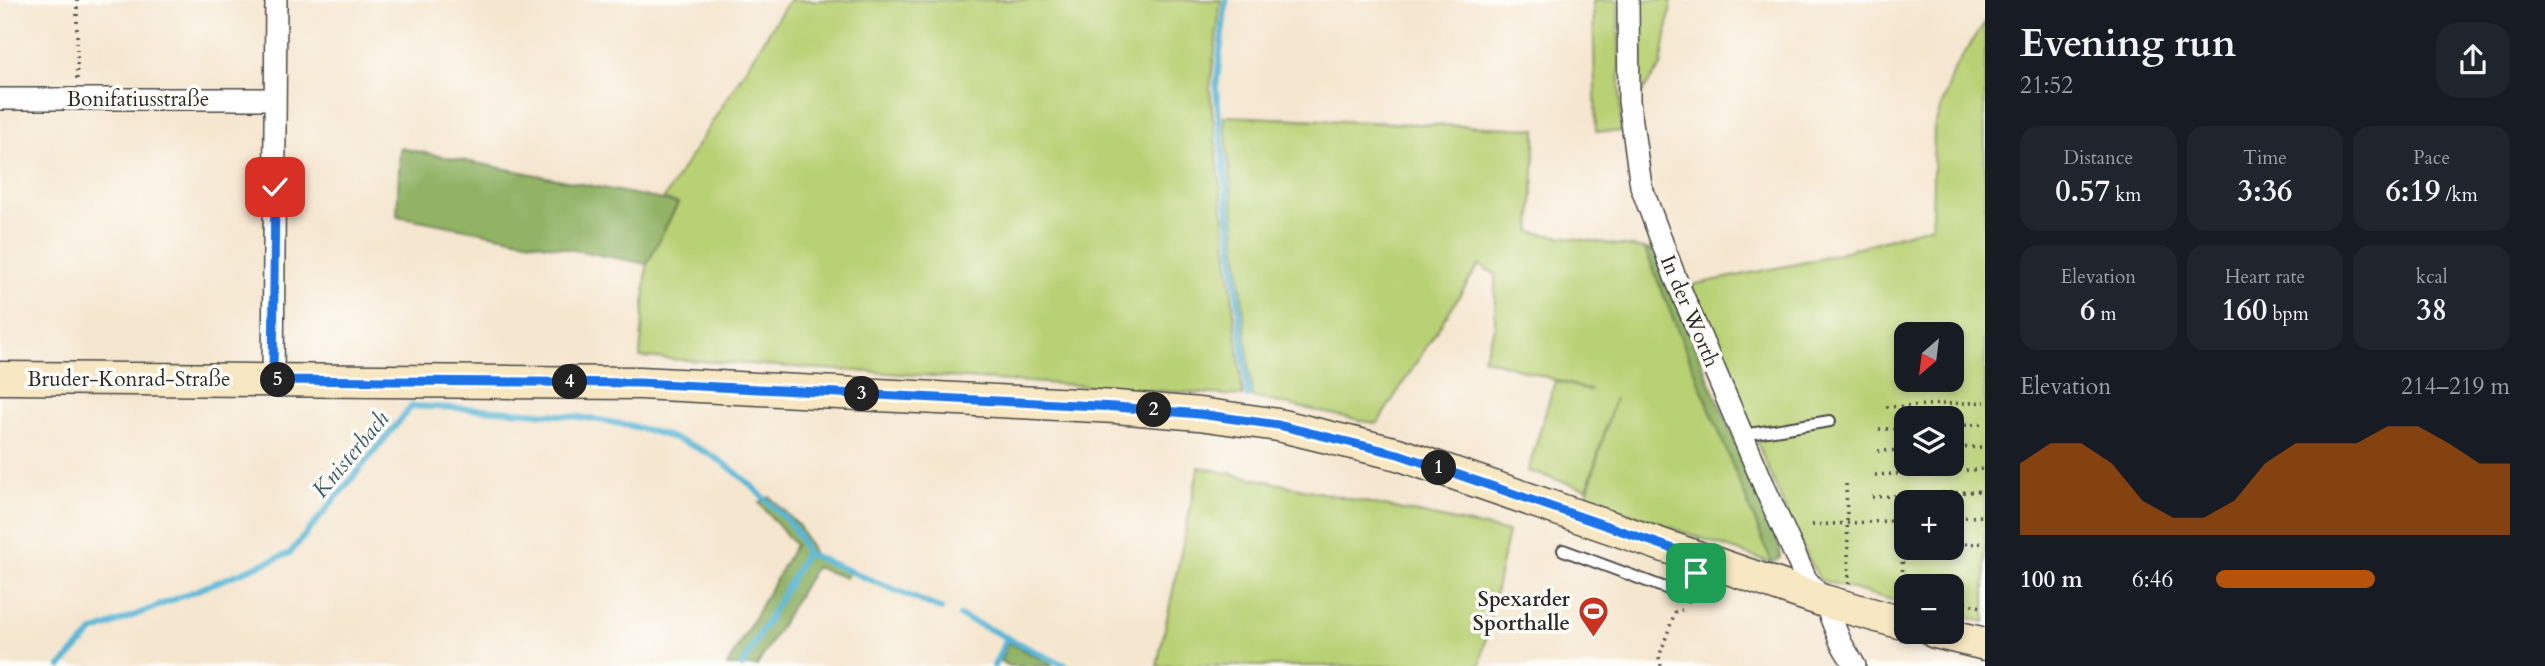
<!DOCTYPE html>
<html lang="en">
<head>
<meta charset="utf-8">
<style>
	:root { --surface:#171b24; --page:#20242c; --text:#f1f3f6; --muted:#9ea1a6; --accent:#b45309 }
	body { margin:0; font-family:Cardo,serif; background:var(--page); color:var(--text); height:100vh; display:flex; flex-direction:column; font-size:26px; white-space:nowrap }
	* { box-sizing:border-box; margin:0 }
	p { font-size:23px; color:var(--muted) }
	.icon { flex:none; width:38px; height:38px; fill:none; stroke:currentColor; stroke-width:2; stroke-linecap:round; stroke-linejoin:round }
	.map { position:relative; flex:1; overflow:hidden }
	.side { display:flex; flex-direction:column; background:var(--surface); width:560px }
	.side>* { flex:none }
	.needle { width:46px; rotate:208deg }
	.fabs { position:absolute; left:1894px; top:322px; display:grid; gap:14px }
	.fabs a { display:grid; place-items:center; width:70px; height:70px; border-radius:14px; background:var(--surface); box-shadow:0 4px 10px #0003; font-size:35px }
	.pin { position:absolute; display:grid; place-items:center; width:60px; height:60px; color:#fff; margin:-30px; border-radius:14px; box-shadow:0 4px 10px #0006 }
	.km { position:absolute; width:35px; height:35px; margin:-18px; border-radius:50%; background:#222; color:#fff; font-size:19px; line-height:35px; text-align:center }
	.round { display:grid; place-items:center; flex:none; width:74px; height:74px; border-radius:21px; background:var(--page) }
	.head { display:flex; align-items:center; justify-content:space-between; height:119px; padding:0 35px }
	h1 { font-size:38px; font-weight:700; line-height:52px }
	.metrics { display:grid; grid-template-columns:repeat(3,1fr); gap:10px; height:119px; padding:7px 35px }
	.metrics div { display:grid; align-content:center; border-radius:18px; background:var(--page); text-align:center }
	.metrics b { font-size:30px; font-weight:700 }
	.metrics small { font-size:19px; font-weight:400 }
	.metrics p { font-size:19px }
	.chart { height:196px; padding:14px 35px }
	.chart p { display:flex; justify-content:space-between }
	.chart svg { width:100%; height:126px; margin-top:7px; fill:var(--accent); opacity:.7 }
	ul { padding:0 35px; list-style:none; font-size:23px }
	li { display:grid; grid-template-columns:112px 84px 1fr; align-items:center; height:52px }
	li i { height:18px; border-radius:9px; background:var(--accent) }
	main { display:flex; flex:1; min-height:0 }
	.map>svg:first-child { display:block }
	.green { fill:#b9d175; stroke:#727e50; stroke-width:2; fill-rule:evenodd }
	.forest { fill:#92b366; stroke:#5e6f48; stroke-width:2 }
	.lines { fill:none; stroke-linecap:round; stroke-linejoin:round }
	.stream { stroke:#58b7d7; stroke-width:6 }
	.lane-casing { stroke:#494744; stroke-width:14 }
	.street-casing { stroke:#494744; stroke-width:24 }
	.secondary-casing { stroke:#494744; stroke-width:35 }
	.path { stroke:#494744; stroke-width:3.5; stroke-dasharray:2 5; stroke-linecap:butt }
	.lane { stroke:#fff; stroke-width:10 }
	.street { stroke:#fff; stroke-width:21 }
	.secondary { stroke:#f7e8c3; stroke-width:32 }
	.route-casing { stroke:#fff; stroke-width:14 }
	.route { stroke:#1a73e8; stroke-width:9 }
	.labels { text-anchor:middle; stroke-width:7; stroke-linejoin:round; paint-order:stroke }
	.street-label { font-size:21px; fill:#2b2b2b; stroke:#fdfcf7 }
	.poi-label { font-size:21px; font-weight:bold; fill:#2b2b2b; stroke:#fdfcf7; text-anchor:end }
	.water-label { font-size:23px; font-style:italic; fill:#3b5c67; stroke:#fdfcf7 }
</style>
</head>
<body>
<main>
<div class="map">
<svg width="1985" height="666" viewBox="0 0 1985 666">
	<rect width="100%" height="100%" fill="#fdfcf7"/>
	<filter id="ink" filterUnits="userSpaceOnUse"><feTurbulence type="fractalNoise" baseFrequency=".0143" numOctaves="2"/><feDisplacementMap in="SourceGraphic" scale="14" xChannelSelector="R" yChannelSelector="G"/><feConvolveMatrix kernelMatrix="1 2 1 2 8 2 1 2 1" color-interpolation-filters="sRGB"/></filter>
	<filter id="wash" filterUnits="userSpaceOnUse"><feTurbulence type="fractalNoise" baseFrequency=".00686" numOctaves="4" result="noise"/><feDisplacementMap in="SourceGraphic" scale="28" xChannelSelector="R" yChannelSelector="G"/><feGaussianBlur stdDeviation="1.57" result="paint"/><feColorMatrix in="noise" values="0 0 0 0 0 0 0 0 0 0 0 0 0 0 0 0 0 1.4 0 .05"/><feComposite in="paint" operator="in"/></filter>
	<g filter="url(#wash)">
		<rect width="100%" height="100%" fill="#f5e6cf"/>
		<!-- green -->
		<path class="green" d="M 789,0 L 1221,0 L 1210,89 L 1243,396 L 640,357 L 647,264 L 678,203 L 663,200 Z
			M 1593,0 L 1618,0 L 1621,132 L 1596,131 Z
			M 1636,0 L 1672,0 L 1661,66 L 1637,99 Z
			M 1985,22 L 1985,622 L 1951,614 L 1951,586 L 1906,586 L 1906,604 L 1820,580 L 1796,535 L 1691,285 L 1811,261 L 1932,226 L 1934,127 L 1955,68 ZM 1906,334 L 1951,334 L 1951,380 L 1906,380 ZM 1906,418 L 1951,418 L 1951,464 L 1906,464 ZM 1906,502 L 1951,502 L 1951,548 L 1906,548 Z
			M 1224,116 L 1536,129 L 1531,232 L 1645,249 L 1772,563 L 1586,498 L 1615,398 L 1587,489 L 1528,471 L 1555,381 L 1592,391 L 1483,358 L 1495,328 L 1495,274 L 1479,265 L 1377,424 L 1252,397 Z
			M 1199,467 L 1508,532 L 1480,666 L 1157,666 Z"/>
		<!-- forest -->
		<path class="forest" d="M 400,148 L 663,200 L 678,203 L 647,264 L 397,216 Z
			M 1645,249 L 1655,251 L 1780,548 L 1780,558 L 1772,563 Z
			M 770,497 L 799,526 L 815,556 L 850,569 L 846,578 L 815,567 L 757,666 L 727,666 L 795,545 L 759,503 Z
			M 1008,642 L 1054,666 L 1010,666 L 1000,661 Z"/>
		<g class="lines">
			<!-- stream -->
			<path class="stream" d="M 1226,0 L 1216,88 L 1248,396
				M 960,616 C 997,631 1030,651 1067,666
				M 61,666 L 93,632 L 290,553 L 412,406 C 502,411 631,410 711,455 C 730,466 749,483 765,499 C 786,519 796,525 806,553 L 941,609
				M 742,666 L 806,553
				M 994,666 L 1007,637"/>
		</g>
	</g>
	<g filter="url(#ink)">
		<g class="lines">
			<defs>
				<path id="lane" d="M 1743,435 L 1830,421
					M 1563,550 L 1687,596 L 1699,563"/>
				<path id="street" d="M 1628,0 L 1629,101 L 1641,186 L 1675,277 L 1768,495 L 1806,579 L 1824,601 L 1841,643 L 1855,666
					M 0,99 L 275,99
					M 273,380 L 276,0"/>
				<path id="secondary" d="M 0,378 L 640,383 L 1116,407 L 1199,414 L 1278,425 L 1398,454 L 1824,601 L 1906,624
					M 1935,632 L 1985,644"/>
			</defs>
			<!-- lane casing -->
			<use href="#lane" class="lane-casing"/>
			<!-- street casing -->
			<use href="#street" class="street-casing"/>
			<!-- secondary casing -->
			<use href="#secondary" class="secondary-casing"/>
			<!-- path -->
			<path class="path" d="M 77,79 L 77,0
				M 1886,407 L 1985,402
				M 1951,426 L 1985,424
				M 1879,429 L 1906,428
				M 1951,448 L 1985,447
				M 1878,451 L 1906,450
				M 1875,475 L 1985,469
				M 1846,484 L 1849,584
				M 1872,497 L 1985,491
				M 1951,518 L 1985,516
				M 1901,520 L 1903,587 L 1906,588
				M 1812,525 L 1906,520
				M 1951,545 L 1985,543
				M 1951,599 L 1985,608
				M 1661,666 L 1659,657 L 1675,612 L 1682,610"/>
			<!-- lane -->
			<use href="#lane" class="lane"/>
			<!-- street -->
			<use href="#street" class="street"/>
			<!-- secondary -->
			<use href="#secondary" class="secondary"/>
		</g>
	</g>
	<g class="lines" filter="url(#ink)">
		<defs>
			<path id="route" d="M 275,187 L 273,380 L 640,383 L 1116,407 L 1199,414 L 1278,425 L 1398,454 L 1700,558 L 1696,573"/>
		</defs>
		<!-- route casing -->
		<use href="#route" class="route-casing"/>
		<!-- route -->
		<use href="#route" class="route"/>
	</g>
	<!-- icons -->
	<defs>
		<symbol id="stadium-pin" viewBox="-11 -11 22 30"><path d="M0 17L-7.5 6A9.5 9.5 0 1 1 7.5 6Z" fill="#c8321e" stroke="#fdfcf7"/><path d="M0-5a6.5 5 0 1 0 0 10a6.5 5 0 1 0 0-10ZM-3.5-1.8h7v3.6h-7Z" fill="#fff"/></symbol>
	</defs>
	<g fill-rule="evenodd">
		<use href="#stadium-pin" x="1576" y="594" width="35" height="47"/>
	</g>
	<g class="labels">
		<!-- street labels -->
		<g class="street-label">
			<text x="138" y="106">Bonifatiusstraße</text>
			<text transform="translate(1690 311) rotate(67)" y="7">In der Worth</text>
			<text x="129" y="386">Bruder-Konrad-Straße</text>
		</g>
		<!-- poi labels -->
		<g class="poi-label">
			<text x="1570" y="606">Spexarder<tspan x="1570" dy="24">Sporthalle</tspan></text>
		</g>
		<!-- water labels -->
		<g class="water-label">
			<text transform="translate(350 454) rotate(-50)" y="8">Knisterbach</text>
		</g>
	</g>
</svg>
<div class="fabs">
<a><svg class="needle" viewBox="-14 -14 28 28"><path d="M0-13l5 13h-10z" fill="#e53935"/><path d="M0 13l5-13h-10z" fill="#9ea1a6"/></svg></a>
<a><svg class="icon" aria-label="layers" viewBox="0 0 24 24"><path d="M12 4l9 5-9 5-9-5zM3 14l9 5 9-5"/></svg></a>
<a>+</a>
<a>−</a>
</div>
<div class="pin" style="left:1696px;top:573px;background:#1e9e55"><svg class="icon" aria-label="arrive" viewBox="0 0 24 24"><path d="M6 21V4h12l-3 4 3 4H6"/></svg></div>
<div class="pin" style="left:275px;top:187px;background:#d93025"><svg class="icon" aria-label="check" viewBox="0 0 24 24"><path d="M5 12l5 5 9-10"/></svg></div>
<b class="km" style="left:1439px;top:468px">1</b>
<b class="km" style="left:1154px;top:410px">2</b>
<b class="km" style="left:862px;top:394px">3</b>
<b class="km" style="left:570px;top:382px">4</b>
<b class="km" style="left:278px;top:380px">5</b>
</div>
<section class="side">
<div class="head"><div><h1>Evening run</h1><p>21:52</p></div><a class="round"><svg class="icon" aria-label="share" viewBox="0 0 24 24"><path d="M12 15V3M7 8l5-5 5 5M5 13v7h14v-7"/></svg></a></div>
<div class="metrics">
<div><p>Distance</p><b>0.57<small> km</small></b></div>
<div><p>Time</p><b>3:36</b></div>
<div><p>Pace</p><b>6:19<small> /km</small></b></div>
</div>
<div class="metrics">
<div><p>Elevation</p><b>6<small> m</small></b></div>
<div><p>Heart rate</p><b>160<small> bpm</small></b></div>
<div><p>kcal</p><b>38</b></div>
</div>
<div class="chart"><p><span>Elevation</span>214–219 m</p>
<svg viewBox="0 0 160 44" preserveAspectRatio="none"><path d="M0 44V19L10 12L20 12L30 19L40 32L50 38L60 38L70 32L80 19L90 12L100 12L110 12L120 6L130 6L140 12L150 19L160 19V44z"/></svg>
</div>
<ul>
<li><b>100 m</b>6:46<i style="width:54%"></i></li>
</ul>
</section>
</main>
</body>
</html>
